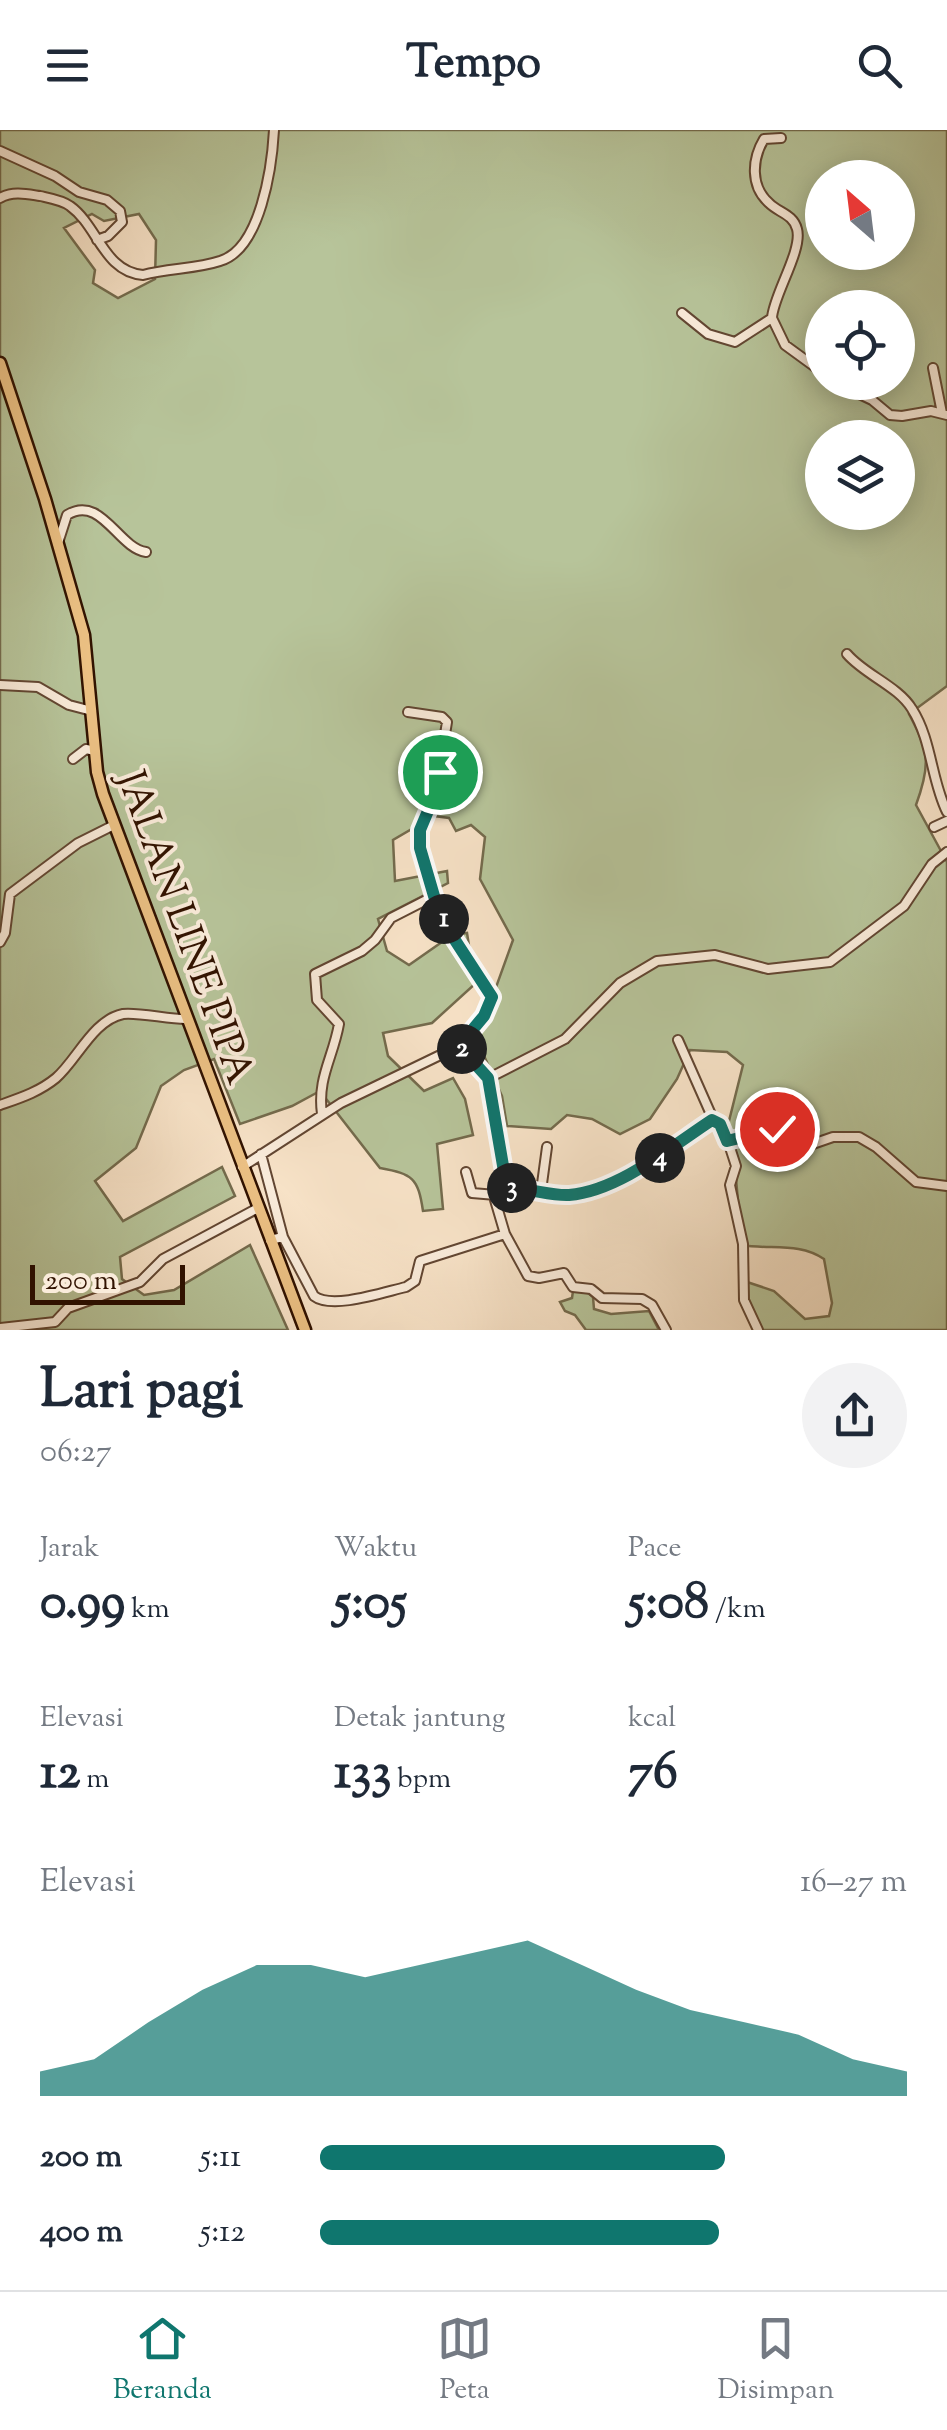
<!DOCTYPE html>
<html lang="id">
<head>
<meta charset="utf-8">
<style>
	:root { --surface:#fff; --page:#f2f2f3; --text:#1f2937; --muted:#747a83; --line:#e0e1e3; --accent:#0f766e }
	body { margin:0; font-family:"Sorts Mill Goudy",serif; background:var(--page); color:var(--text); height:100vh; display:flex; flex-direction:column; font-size:38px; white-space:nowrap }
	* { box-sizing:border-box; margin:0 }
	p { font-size:32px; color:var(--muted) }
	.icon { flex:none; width:55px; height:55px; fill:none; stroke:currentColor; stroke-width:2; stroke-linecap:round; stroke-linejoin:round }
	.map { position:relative; height:1200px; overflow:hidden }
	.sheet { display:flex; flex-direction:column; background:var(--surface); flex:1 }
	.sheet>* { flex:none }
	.needle { width:65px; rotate:332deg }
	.controls { position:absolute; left:805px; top:30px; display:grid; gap:20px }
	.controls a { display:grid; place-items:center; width:110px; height:110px; border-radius:50%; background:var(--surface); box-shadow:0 5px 25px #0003; font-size:50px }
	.scale { position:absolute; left:30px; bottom:25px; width:155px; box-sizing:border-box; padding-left:10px; border:5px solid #311200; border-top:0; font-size:28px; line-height:35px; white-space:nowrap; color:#311200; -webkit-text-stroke:8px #faecdb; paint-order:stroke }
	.pin { position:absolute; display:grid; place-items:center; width:85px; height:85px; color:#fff; margin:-42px; border:5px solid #fff; border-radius:50%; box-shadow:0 2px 10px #0007 }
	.km { position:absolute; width:50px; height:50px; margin:-25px; border-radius:50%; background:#222; color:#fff; font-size:28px; line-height:50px; text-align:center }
	.round { display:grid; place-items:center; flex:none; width:105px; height:105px; border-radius:52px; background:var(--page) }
	.summary { display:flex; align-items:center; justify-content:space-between; height:170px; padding:0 40px }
	h1 { font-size:55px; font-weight:700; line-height:75px }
	.metrics { display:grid; grid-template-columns:repeat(3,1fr); gap:15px; height:170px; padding:10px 40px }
	.metrics div { display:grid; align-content:center }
	.metrics b { font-size:50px; font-weight:700 }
	.metrics small { font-size:28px; font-weight:400 }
	.metrics p { font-size:28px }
	.chart { height:280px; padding:20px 40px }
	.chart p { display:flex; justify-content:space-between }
	.chart svg { width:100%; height:180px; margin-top:10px; fill:var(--accent); opacity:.7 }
	ul { padding:0 40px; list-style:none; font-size:32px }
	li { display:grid; grid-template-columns:160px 120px 1fr; align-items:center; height:75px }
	li i { height:25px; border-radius:12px; background:var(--accent) }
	header { display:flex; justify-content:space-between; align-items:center; height:130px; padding:0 40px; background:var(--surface); font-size:45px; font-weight:700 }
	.dock { display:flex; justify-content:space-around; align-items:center; height:140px; border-top:2px solid var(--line); background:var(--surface); font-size:28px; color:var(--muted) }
	.dock a { display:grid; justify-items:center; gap:5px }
	.dock .on { color:var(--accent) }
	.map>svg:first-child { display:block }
	.green { fill:#b7c49a; stroke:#746b4d; stroke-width:2.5; fill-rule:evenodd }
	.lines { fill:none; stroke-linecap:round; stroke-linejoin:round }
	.minor-casing { stroke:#624632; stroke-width:12 }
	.major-casing { stroke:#311200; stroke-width:15 }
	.minor { stroke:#faecdb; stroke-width:8 }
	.major { stroke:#ecc184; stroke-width:10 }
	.route-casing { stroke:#fff; stroke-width:20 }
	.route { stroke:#0f766e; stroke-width:12 }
	.labels { text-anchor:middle; stroke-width:8; stroke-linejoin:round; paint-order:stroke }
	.street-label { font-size:40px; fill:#311200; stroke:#faecdb }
</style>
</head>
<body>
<header><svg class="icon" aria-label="menu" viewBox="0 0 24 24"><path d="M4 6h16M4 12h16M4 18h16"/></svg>Tempo<svg class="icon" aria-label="search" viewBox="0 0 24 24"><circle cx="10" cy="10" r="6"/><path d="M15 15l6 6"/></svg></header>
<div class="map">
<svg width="947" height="1200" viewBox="0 0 947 1200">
	<rect width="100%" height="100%" fill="#f7e2c7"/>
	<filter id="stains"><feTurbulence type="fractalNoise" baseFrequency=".002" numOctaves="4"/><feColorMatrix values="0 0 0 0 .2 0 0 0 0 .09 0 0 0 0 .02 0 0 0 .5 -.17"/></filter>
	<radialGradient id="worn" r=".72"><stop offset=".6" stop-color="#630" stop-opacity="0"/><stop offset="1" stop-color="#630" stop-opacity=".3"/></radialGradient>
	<!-- green -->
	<path class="green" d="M 0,0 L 947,0 L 947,556 L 909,584 C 929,622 931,634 916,675 L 947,732 L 947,1200 L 760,1200 L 740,1171 L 741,1150 L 774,1161 L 805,1189 L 829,1186 L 832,1173 L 824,1129 C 799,1112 771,1120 742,1115 L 735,1038 L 727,999 L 743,935 L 727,922 L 690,920 L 677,949 L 650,989 L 620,1004 L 592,989 L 567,985 L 551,999 L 507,996 L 502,966 L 477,910 L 513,810 L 480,749 L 485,707 L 471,695 L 456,701 L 449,688 L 434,686 L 393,710 L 395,751 L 447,741 L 448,753 L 378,789 L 387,821 L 409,835 L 452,805 L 467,803 L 469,816 L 464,831 L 476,853 L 432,893 L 383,903 L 388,926 L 424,961 L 453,948 L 465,969 L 473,1005 L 437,1014 L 443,1079 L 423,1081 C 418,1048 413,1044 380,1038 L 320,961 L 292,976 L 240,994 L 214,929 L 184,940 L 161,956 L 136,1018 L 95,1051 L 123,1091 L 222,1037 L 235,1066 L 120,1127 L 122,1149 L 144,1165 L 174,1160 L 250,1115 L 288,1200 L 0,1200 ZM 822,48 L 898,48 L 898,122 L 822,122 ZM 92,84 L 104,91 L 139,84 L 156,110 L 155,149 L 118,168 L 93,153 L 95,140 L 64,98 ZM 822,178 L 898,178 L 898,252 L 822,252 ZM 822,308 L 898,308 L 898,382 L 822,382 Z
		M 573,1161 L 587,1162 L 593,1167 L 594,1179 L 611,1184 L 649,1181 L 659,1200 L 586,1200 L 575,1185 L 565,1181 L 560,1172 L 572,1168 Z"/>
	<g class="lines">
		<defs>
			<path id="minor" d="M 781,8 L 764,9 C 752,29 750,56 769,73 C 779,83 793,84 797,99 C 803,120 773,166 772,188 L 785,215 L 822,242
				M 0,21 L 55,46 L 79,62 L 107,70 L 120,81 L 122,92 L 108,106 L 97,110
				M 0,68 C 13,61 26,64 40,66 C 49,68 62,70 70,76 C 98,96 104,142 143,145 C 168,138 196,139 220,131 C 261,119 272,36 274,0
				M 682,183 L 708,204 L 735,212 L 772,188
				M 933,238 L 942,283
				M 834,252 L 872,270 L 890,285 L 902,286 L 931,281 L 947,285
				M 58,413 L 67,385 C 101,364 118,418 146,422
				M 847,524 C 865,545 898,556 912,579 C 932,610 931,650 947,682
				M 0,555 L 38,557 L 69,575 L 92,581
				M 408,582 L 442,587 L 447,592 L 436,660 L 418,707 L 434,766
				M 73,629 L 86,619 L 95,621
				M 934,697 L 947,691
				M 0,812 L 5,803 L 10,764 L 78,713 L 114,695
				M 678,910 L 713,989
				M 487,949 L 507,1059
				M 0,975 C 20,968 39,962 56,948 C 77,930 93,890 123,884 C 137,882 168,889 185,889
				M 322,984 C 317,948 333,928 339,894 L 317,870 L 315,844 L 362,821 L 375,810 L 391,788 L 434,766 L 460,822 L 486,854 L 492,867 L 490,876 L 459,916
				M 727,1011 L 777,999 L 807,1016 L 833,1007 L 859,1007 L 876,1017 L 916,1052 L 947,1056
				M 261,1024 L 283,1107
				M 242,1037 L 341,973 L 459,916 L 487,949 L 565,909 L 620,853 L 657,831 L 715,825 L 768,839 L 830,832 L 904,776 L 932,734 L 947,722
				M 466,1042 L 472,1063 L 496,1065
				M 541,1061 L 547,1017
				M 505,1104 L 495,1070 L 501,1060 C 525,1055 547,1067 572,1064 C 621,1059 672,1018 711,990 L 716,990 L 725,1002 L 736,1036 L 730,1055 L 743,1114 L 744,1170 L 758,1200
				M 270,1110 L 283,1107 L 314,1166 C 332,1180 384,1162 406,1157 L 415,1151 L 420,1131 L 505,1104 L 528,1146 L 539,1148 L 564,1143 L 573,1157 L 591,1159 L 602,1168 L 642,1169 L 652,1175 L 666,1200
				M 0,1198 L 55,1192 L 68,1178 L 140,1152 L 163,1129 L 258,1078"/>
			<path id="major" d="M 0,233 L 45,369 L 84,505 L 97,642 L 103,664 L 305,1200"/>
		</defs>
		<!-- minor casing -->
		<use href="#minor" class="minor-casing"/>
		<!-- major casing -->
		<use href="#major" class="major-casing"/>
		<!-- minor -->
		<use href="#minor" class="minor"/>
		<!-- major -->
		<use href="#major" class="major"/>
	</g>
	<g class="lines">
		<defs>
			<path id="route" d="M 440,642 L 433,669 L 420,700 L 420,718 L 434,766 L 451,804 L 492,867 L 484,886 L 459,916 L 488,948 L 507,1059 C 528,1057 548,1066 569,1065 C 619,1061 672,1016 712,990 L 720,994 L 727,1011 L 777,999"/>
		</defs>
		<!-- route casing -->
		<use href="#route" class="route-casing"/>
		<!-- route -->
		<use href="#route" class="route"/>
	</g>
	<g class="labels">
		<!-- street labels -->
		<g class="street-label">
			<text transform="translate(187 797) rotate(70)" y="14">JALAN LINE PIPA</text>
		</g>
	</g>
	<rect width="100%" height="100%" filter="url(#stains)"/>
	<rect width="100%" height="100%" fill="url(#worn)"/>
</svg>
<div class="controls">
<a><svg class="needle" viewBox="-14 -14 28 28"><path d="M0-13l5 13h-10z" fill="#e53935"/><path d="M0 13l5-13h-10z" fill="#747a83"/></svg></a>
<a><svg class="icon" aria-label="locate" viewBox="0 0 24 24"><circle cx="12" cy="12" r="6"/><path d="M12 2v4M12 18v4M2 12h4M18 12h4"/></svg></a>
<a><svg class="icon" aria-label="layers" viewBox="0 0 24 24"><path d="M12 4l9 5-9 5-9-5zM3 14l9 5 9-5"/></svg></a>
</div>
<div class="scale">200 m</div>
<div class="pin" style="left:440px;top:642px;background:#1e9e55"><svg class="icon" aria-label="arrive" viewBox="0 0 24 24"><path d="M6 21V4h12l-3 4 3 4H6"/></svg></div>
<div class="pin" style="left:777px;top:999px;background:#d93025"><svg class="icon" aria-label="check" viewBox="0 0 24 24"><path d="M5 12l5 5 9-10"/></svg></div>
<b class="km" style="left:444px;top:789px">1</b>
<b class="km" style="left:462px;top:919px">2</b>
<b class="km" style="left:512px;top:1058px">3</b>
<b class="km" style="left:660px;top:1028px">4</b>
</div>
<section class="sheet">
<div class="summary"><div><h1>Lari pagi</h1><p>06:27</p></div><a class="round"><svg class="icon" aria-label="share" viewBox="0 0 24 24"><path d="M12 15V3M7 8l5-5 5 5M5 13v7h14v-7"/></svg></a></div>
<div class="metrics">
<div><p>Jarak</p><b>0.99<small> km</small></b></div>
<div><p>Waktu</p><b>5:05</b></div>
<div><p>Pace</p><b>5:08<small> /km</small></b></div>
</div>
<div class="metrics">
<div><p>Elevasi</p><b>12<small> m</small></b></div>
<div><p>Detak jantung</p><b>133<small> bpm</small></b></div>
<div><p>kcal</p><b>76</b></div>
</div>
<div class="chart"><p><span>Elevasi</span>16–27 m</p>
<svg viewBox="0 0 160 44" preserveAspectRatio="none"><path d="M0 44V38L10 35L20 26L30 18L40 12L50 12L60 15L70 12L80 9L90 6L100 12L110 18L120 23L130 26L140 29L150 35L160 38V44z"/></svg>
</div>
<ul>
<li><b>200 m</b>5:11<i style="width:69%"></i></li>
<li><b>400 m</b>5:12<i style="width:68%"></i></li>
</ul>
</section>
<nav class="dock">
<a class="on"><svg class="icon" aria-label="home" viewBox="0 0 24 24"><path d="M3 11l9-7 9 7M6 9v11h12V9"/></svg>Beranda</a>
<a><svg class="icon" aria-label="map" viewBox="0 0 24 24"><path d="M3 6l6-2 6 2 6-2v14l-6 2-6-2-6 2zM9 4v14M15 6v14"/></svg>Peta</a>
<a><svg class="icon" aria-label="saved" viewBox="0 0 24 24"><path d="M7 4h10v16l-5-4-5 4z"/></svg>Disimpan</a>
</nav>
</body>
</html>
